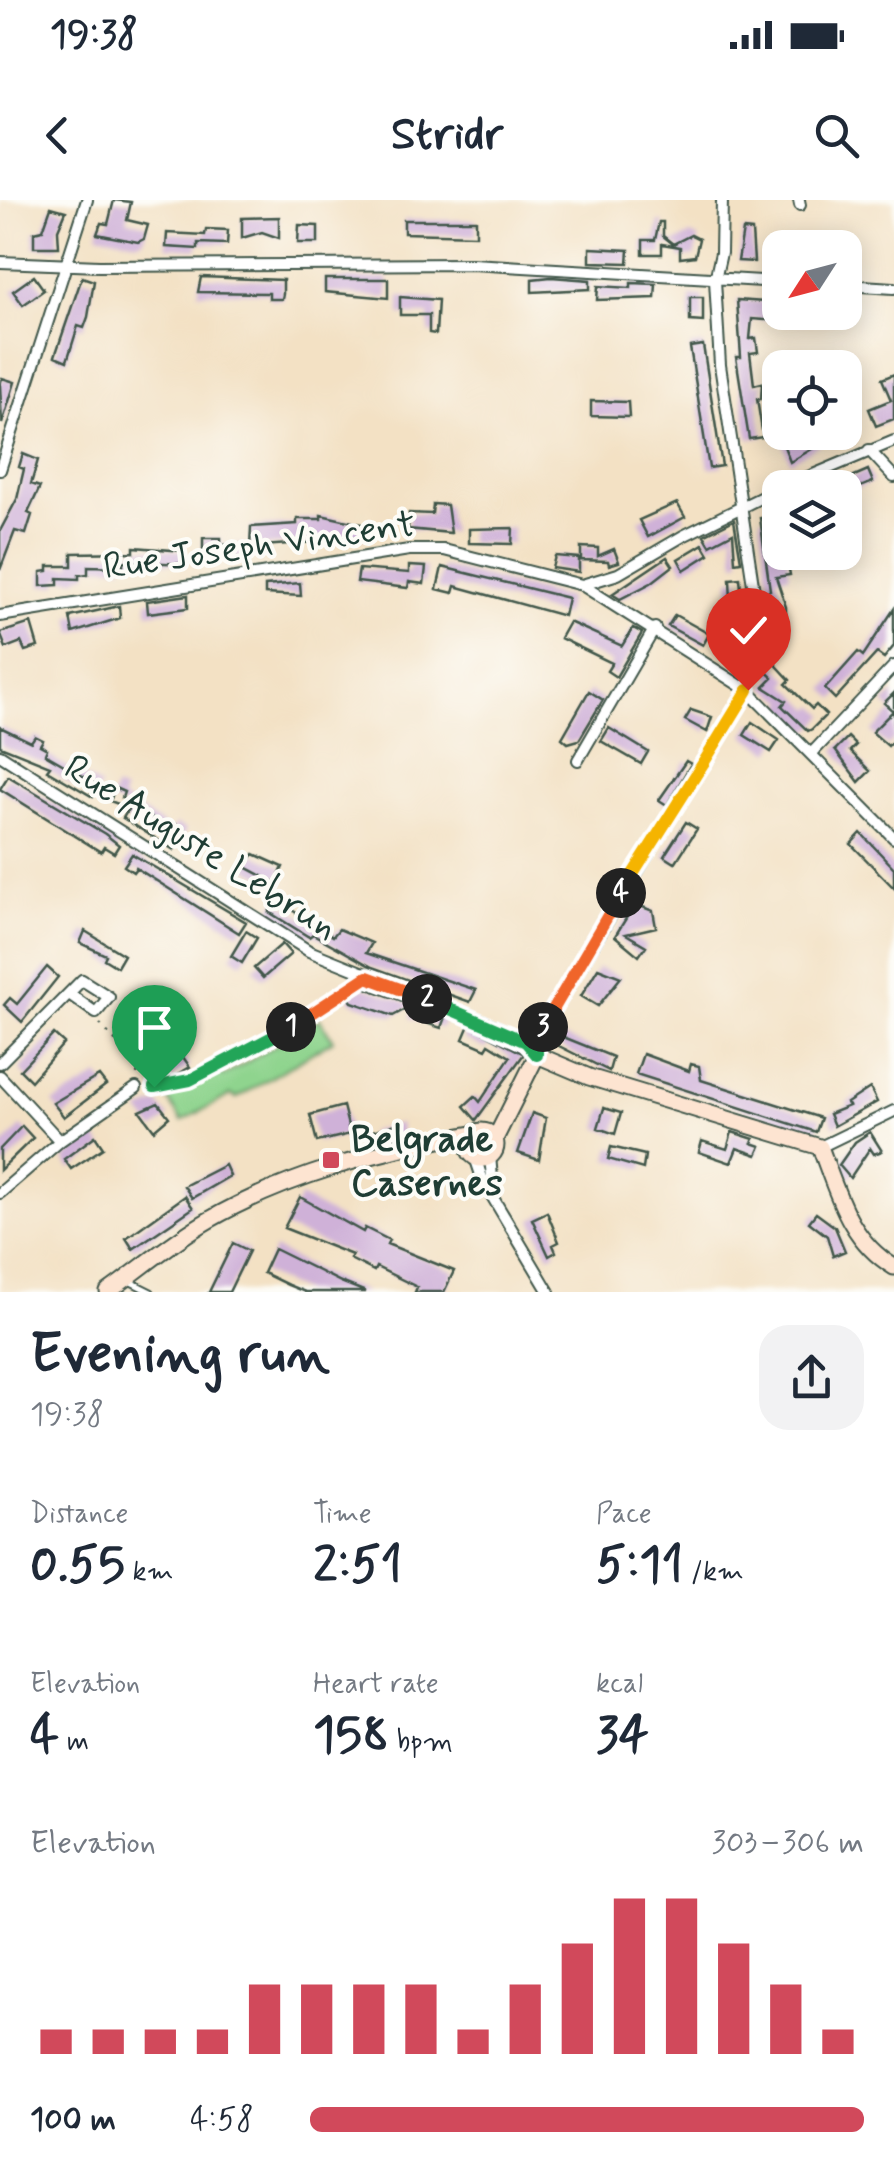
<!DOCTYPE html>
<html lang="en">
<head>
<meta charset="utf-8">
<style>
	:root { --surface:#fff; --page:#f2f2f3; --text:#1f2937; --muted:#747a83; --accent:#d1495b }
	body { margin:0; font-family:Mynerve,sans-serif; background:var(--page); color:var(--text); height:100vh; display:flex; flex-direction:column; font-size:38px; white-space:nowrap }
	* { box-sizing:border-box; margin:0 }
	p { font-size:32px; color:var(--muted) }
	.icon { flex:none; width:55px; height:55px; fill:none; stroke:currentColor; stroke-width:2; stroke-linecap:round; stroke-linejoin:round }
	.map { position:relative; height:1092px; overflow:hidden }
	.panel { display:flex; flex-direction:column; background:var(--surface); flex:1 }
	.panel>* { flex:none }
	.needle { width:65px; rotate:234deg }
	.fabs { position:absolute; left:762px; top:30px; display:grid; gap:20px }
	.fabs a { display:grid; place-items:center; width:100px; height:100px; border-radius:20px; background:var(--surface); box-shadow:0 5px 25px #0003; font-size:50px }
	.pin { position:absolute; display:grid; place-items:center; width:85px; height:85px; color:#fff; margin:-102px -42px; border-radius:50% 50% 50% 0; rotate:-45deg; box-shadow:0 0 10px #0007 }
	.pin .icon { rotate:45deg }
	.km { position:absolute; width:50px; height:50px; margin:-25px; border-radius:50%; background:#222; color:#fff; font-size:28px; line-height:50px; text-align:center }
	.round { display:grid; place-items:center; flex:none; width:105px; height:105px; border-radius:30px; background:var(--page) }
	.summary { display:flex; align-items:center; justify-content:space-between; height:170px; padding:0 30px }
	h1 { font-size:55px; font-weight:700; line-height:75px }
	.stats { display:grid; grid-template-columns:repeat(3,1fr); gap:15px; height:170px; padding:10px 30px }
	.stats div { display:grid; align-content:center }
	.stats b { font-size:50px; font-weight:700 }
	.stats small { font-size:28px; font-weight:400 }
	.stats p { font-size:28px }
	.chart { height:280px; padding:20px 30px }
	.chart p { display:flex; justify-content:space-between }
	.chart svg { width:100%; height:180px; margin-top:10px; stroke:var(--accent); stroke-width:6 }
	ul { padding:0 30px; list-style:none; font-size:32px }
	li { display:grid; grid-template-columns:160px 120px 1fr; align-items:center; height:75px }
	li i { height:25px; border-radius:12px; background:var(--accent) }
	.status { display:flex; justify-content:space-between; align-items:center; height:70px; padding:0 50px; background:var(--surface); direction:ltr }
	.status svg { height:28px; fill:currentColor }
	header { display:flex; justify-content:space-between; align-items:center; height:130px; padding:0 30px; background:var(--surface); font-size:45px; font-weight:700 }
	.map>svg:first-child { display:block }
	.green { fill:#8fd48e; stroke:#578861; stroke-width:2.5 }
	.building { fill:#cfb1d8 }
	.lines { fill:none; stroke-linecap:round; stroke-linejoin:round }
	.lane-casing { stroke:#3f564a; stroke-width:9 }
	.street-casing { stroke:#3f564a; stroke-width:14 }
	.secondary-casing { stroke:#3f564a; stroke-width:19 }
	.path { stroke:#3f564a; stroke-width:2.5; stroke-dasharray:2.5 8; stroke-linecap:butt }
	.lane { stroke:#fff; stroke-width:5 }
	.street { stroke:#fff; stroke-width:10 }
	.secondary { stroke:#fde4d1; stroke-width:15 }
	.split-1-casing { stroke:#fff; stroke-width:20 }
	.split-2-casing { stroke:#fff; stroke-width:20 }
	.split-3-casing { stroke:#fff; stroke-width:20 }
	.split-4-casing { stroke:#fff; stroke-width:20 }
	.split-5-casing { stroke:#fff; stroke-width:20 }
	.split-6-casing { stroke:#fff; stroke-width:20 }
	.split-1 { stroke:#22a559; stroke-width:12 }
	.split-2 { stroke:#f0652b; stroke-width:12 }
	.split-3 { stroke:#22a559; stroke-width:12 }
	.split-4 { stroke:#f0652b; stroke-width:12 }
	.split-5 { stroke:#f5b400; stroke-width:12 }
	.split-6 { stroke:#f5b400; stroke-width:12 }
	.poi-dot { fill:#d1495b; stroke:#fdfcf7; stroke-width:4 }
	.labels { text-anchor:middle; stroke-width:8; stroke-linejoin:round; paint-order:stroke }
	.street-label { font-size:38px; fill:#1f3d34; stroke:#fdfcf7 }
	.poi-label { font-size:38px; font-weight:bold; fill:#1f3d34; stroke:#fdfcf7; text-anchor:start }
</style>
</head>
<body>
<div class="status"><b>19:38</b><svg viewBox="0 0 49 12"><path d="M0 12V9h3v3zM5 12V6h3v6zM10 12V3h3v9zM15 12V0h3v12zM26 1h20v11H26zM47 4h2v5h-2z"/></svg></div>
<header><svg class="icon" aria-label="back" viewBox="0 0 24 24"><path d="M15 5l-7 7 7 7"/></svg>Stridr<svg class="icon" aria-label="search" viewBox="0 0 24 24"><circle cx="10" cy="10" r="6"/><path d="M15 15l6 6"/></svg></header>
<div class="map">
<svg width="894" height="1092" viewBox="0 0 894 1092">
	<rect width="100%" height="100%" fill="#fdfcf7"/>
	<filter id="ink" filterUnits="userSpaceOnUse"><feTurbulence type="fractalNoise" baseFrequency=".01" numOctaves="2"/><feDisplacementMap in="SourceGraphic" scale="20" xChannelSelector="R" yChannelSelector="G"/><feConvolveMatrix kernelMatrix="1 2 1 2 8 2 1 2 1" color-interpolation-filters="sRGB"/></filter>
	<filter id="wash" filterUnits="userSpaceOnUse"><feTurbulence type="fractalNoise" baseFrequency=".0048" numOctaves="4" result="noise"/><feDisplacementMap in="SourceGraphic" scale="40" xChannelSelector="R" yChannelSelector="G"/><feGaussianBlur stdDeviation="2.25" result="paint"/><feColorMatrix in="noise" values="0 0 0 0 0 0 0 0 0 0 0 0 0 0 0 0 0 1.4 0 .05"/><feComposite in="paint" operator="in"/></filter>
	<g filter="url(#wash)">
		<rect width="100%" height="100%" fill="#f3e1c4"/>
		<!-- green -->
		<path class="green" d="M 320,819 L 333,840 L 237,898 L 231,895 L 182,921 L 167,898 L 217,869 L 223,876 Z"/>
		<g id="blocks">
			<!-- building -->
			<path class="building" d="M 114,0 L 131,2 L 127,20 L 148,25 L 144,39 L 138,42 L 97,34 L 101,23 L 108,24 Z
				M 51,7 L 66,11 L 58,30 L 59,47 L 34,47 L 34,32 L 43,30 Z
				M 279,17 L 279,38 L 262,32 L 242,38 L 242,18 Z
				M 404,20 L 476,20 L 476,35 L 404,33 Z
				M 659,22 L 663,22 L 663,36 L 673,44 L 691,35 L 699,39 L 695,56 L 680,58 L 680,47 L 662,44 L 662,54 L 643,54 L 643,40 L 655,40 Z
				M 299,25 L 318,26 L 318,43 L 298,43 Z
				M 206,29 L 228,30 L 227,44 L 198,43 L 198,49 L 166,47 L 167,33 L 205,35 Z
				M 743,30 L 752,31 L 754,62 L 738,61 Z
				M 590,48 L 629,50 L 628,63 L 590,62 Z
				M 34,76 L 44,90 L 23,105 L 13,91 Z
				M 82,77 L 94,81 L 88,117 L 84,128 L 78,126 L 67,161 L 55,156 Z
				M 201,77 L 283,80 L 283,94 L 282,99 L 269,99 L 269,93 L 198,92 Z
				M 551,77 L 590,80 L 590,89 L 532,92 L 532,79 Z
				M 325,79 L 388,79 L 388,98 L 325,92 Z
				M 631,83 L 656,84 L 655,98 L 597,100 L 598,86 L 631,88 Z
				M 400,97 L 438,100 L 436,134 L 429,133 L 429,115 L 400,115 Z
				M 690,97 L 703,97 L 703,122 L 690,121 Z
				M 737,100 L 780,103 L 781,112 L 780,121 L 752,119 L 750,139 L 756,138 L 758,152 L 750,153 L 754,185 L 762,183 L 761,199 L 757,199 L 763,237 L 749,239 L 736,157 L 741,157 Z
				M 703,145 L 722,266 L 709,268 L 690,147 Z
				M 894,174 L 894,219 L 876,226 L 869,209 L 891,200 L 882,179 Z
				M 2,178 L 15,182 L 2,224 L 0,185 Z
				M 591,201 L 628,202 L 629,217 L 591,216 Z
				M 805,232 L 839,232 L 839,233 L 790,262 L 782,241 Z
				M 23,254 L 38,260 L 31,284 L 40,287 L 28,313 L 32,315 L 26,334 L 15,331 L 0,370 L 0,331 L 17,299 L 24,269 L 19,267 Z
				M 868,270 L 873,282 L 853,290 L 822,288 L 820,282 L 835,275 L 838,283 Z
				M 677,303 L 685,317 L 648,337 L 639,320 Z
				M 433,304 L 447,305 L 451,333 L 408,329 L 409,313 L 432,314 Z
				M 780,308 L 780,352 L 786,352 L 790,375 L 776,377 L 786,407 L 786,432 L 772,432 L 772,404 L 768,406 L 764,392 L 770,390 L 760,318 L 768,317 L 768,310 Z
				M 321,315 L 366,325 L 366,338 L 329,337 L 329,341 L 250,347 L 251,327 L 297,324 L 297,319 L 321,319 Z
				M 734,320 L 741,361 L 735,362 L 733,333 L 710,345 L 704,335 Z
				M 513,328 L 512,344 L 469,343 L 469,329 Z
				M 203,338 L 221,338 L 221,345 L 244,344 L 243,358 L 203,356 Z
				M 703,344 L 709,354 L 684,370 L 678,359 Z
				M 134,347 L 184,351 L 184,364 L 123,361 L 123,367 L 88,366 L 88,374 L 79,375 L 79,379 L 58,378 L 58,385 L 41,386 L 41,372 L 48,371 L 48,366 L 72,366 L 72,353 L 134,352 Z
				M 581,347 L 598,348 L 598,356 L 614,349 L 619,362 L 609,365 L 608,361 L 581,360 Z
				M 555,356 L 579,358 L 579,372 L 552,368 Z
				M 667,357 L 673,366 L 651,383 L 620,399 L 612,394 Z
				M 409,366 L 426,367 L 424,384 L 409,382 L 408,388 L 357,382 L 359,369 L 409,373 Z
				M 442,367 L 568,398 L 564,416 L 455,386 L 453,393 L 437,389 Z
				M 740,378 L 744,422 L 732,423 L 730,379 Z
				M 300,383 L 301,396 L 265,394 L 265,386 Z
				M 188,395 L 188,408 L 148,413 L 147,401 Z
				M 119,406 L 120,418 L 73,433 L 70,417 Z
				M 894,409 L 894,446 L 884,458 L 877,453 L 835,499 L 825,489 L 858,452 L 863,456 Z
				M 675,415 L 709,434 L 703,445 L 668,426 Z
				M 569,422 L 622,446 L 633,428 L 642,433 L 616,477 L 607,471 L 612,463 L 560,438 Z
				M 31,423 L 38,447 L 25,451 L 21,442 L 6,448 L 0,433 Z
				M 768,456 L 790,480 L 786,484 L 812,509 L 816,505 L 826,515 L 812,529 L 808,531 L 782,506 L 786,501 L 764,487 L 773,478 L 759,465 Z
				M 589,491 L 603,500 L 579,540 L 568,543 L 562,538 Z
				M 894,493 L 894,539 L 888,546 L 872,532 L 893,511 L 884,503 Z
				M 691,510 L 712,517 L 707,532 L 685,520 Z
				M 752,522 L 779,540 L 771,552 L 744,535 Z
				M 0,527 L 31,542 L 35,536 L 43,540 L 40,545 L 47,549 L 45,554 L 100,586 L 93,597 L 47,570 L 50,566 L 0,546 Z
				M 609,528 L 648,552 L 641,564 L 601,541 Z
				M 848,537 L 856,545 L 850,551 L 870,571 L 859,582 L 835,550 Z
				M 686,561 L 691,564 L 667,605 L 659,600 Z
				M 8,576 L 105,634 L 119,645 L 114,653 L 104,647 L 101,652 L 0,589 Z
				M 115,588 L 124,592 L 122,598 L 172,631 L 176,624 L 186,630 L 174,650 L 123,618 L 129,608 L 110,601 Z
				M 686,622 L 697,629 L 675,663 L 664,656 Z
				M 861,633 L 894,668 L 894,688 L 851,644 Z
				M 132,654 L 246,722 L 239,733 L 136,668 L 133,672 L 124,666 Z
				M 254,654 L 283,667 L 276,683 L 244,666 Z
				M 276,700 L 333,736 L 339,729 L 372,743 L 366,753 L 476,790 L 470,802 L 372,767 L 313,734 L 309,737 L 269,712 Z
				M 635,704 L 653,711 L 656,727 L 626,734 L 646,746 L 639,756 L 615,736 Z
				M 85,731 L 124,755 L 117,767 L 104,759 L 106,755 L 80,743 Z
				M 246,731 L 257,738 L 242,763 L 231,756 Z
				M 282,744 L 291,754 L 263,778 L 254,768 Z
				M 47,767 L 58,777 L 22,822 L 4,805 L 10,798 L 17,804 Z
				M 598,768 L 621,777 L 598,806 L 581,796 Z
				M 363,787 L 397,799 L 413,805 L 393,816 L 352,802 L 348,796 Z
				M 414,805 L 445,817 L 441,828 L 410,818 Z
				M 469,825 L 524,854 L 476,920 L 464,906 L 475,896 L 480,902 L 510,857 L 489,844 L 486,849 L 463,839 Z
				M 54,834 L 64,843 L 31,881 L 20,870 Z
				M 561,836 L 613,857 L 609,871 L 557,845 Z
				M 176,847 L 190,867 L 170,879 L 163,868 L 172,863 L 166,853 Z
				M 643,854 L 689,871 L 691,864 L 699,866 L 701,880 L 821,918 L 816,932 L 636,874 Z
				M 99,876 L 106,885 L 64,917 L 53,903 Z
				M 870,888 L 877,902 L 834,926 L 829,914 L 849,906 L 847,903 Z
				M 158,903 L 169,917 L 154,930 L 140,911 Z
				M 343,906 L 350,934 L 317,942 L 310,915 Z
				M 604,908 L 621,913 L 615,934 L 598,928 Z
				M 532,913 L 546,918 L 539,960 L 518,953 Z
				M 399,923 L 402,936 L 372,944 L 369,932 Z
				M 22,926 L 33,938 L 0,970 L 0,949 Z
				M 732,932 L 754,939 L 752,943 L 761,946 L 757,955 L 737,948 L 731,963 L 699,952 L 702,941 L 727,949 Z
				M 870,932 L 882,951 L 874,954 L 870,948 L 850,978 L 839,965 L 855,942 Z
				M 95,936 L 103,948 L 71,969 L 64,959 Z
				M 611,947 L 645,955 L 643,969 L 608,959 Z
				M 225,965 L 230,976 L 192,998 L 184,986 Z
				M 185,996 L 193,1008 L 133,1049 L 126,1038 Z
				M 300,997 L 363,1032 L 365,1028 L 389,1040 L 387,1044 L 454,1071 L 444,1092 L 415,1092 L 417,1087 L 376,1067 L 374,1071 L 350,1059 L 352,1055 L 284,1028 Z
				M 547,1012 L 559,1042 L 553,1045 L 556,1052 L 549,1056 L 532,1019 Z
				M 816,1013 L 835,1027 L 845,1051 L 833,1056 L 827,1036 L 809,1022 Z
				M 233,1043 L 249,1051 L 229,1092 L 209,1092 Z
				M 274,1049 L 341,1082 L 366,1092 L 305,1092 L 288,1085 L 263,1073 Z"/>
		</g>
	</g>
	<g filter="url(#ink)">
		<use href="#blocks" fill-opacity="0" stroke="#3f564a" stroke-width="2.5"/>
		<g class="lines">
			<defs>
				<path id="lane" d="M 190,881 L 258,841 L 262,845 L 367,777
					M 131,1082 L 151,1092"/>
				<path id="street" d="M 799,0 L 800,5
					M 0,62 L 99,66 L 472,64 L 780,82
					M 845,85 L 894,88
					M 869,250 L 894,277
					M 0,270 L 87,0
					M 782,288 L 894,241
					M 582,385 L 747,490 L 894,638
					M 0,416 L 409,350 L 444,350 L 582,385 L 618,374 L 683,336 L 780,288
					M 813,552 L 894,466
					M 0,555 L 309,751 L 492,825 L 526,842 L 536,855
					M 578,560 L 655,428
					M 537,855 L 537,838 L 747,490 L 757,411 L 720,165 L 715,80 L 721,53 L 722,0
					M 0,863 L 82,780 L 109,797 L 96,813 L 69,794
					M 0,876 L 60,941
					M 820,947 L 894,911
					M 490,956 L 493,989
					M 475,957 L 483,981 L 549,1092
					M 0,993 L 60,941 L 136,888"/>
				<path id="secondary" d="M468 945a14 14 0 1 1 28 0a14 14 0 1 1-28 0Z
					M 495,939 L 537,855 L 589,877 L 820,947 C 838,994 849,1040 894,1067
					M 108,1092 C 141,1068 174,1040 209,1020 C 283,977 389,947 473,934"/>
			</defs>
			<!-- lane casing -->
			<use href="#lane" class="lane-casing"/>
			<!-- street casing -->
			<use href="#street" class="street-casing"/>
			<!-- secondary casing -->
			<use href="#secondary" class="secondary-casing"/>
			<!-- path -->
			<path class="path" d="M 100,824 L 138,866 L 137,876
				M 148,887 L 184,883"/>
			<!-- lane -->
			<use href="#lane" class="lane"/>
			<!-- street -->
			<use href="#street" class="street"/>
			<!-- secondary -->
			<use href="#secondary" class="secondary"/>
		</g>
	</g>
	<g class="lines" filter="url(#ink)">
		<defs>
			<path id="split-1" d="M 154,887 L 190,880 L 291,827"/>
			<path id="split-2" d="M 291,827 L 367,777 L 427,799"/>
			<path id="split-3" d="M 427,799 L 526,842 L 537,855 L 537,838 L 543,827"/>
			<path id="split-4" d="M 543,827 L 621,693"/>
			<path id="split-5" d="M 621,693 L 704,562"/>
			<path id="split-6" d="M 704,562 L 748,490"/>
		</defs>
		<!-- split-1 casing -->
		<use href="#split-1" class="split-1-casing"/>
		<!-- split-2 casing -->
		<use href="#split-2" class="split-2-casing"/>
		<!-- split-3 casing -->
		<use href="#split-3" class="split-3-casing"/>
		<!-- split-4 casing -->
		<use href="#split-4" class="split-4-casing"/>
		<!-- split-5 casing -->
		<use href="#split-5" class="split-5-casing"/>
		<!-- split-6 casing -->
		<use href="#split-6" class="split-6-casing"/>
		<!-- split-1 -->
		<use href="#split-1" class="split-1"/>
		<!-- split-2 -->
		<use href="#split-2" class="split-2"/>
		<!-- split-3 -->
		<use href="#split-3" class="split-3"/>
		<!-- split-4 -->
		<use href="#split-4" class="split-4"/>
		<!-- split-5 -->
		<use href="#split-5" class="split-5"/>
		<!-- split-6 -->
		<use href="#split-6" class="split-6"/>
	</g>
	<!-- markers -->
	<rect class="poi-dot" x="321" y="950" width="20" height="20" rx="5"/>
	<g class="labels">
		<!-- street labels -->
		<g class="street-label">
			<text transform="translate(259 344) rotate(-8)" y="13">Rue Joseph Vincent</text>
			<text transform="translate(202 646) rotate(32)" y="13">Rue Auguste Lebrun</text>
		</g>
		<!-- poi labels -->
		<g class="poi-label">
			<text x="351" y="951">Belgrade<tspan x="351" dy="44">Casernes</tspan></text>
		</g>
	</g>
</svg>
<div class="fabs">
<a><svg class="needle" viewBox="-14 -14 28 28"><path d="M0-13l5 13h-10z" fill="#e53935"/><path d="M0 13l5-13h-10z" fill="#747a83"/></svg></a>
<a><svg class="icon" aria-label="locate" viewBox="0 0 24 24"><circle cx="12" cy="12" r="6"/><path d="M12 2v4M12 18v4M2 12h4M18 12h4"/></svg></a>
<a><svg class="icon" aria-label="layers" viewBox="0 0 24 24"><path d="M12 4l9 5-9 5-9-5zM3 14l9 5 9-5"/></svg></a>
</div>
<div class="pin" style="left:154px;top:887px;background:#1e9e55"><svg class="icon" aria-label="arrive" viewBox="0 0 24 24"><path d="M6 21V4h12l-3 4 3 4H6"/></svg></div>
<div class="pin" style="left:748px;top:490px;background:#d93025"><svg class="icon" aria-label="check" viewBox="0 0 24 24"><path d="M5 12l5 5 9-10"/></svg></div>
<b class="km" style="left:291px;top:827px">1</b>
<b class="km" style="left:427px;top:799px">2</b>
<b class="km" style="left:543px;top:827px">3</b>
<b class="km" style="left:621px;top:693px">4</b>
</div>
<section class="panel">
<div class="summary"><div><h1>Evening run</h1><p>19:38</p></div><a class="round"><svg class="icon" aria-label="share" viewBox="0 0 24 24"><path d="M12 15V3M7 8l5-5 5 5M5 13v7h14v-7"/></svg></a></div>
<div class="stats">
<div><p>Distance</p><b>0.55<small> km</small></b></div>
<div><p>Time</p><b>2:51</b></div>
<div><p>Pace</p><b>5:11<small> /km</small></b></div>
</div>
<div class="stats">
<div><p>Elevation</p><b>4<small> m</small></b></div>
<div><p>Heart rate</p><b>158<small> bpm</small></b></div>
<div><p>kcal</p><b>34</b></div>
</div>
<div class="chart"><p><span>Elevation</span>303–306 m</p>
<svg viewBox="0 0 160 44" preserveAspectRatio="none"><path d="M5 44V38M15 44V38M25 44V38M35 44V38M45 44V27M55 44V27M65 44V27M75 44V27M85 44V38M95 44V27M105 44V17M115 44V6M125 44V6M135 44V17M145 44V27M155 44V38"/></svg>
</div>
<ul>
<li><b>100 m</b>4:58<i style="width:100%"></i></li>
</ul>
</section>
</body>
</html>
